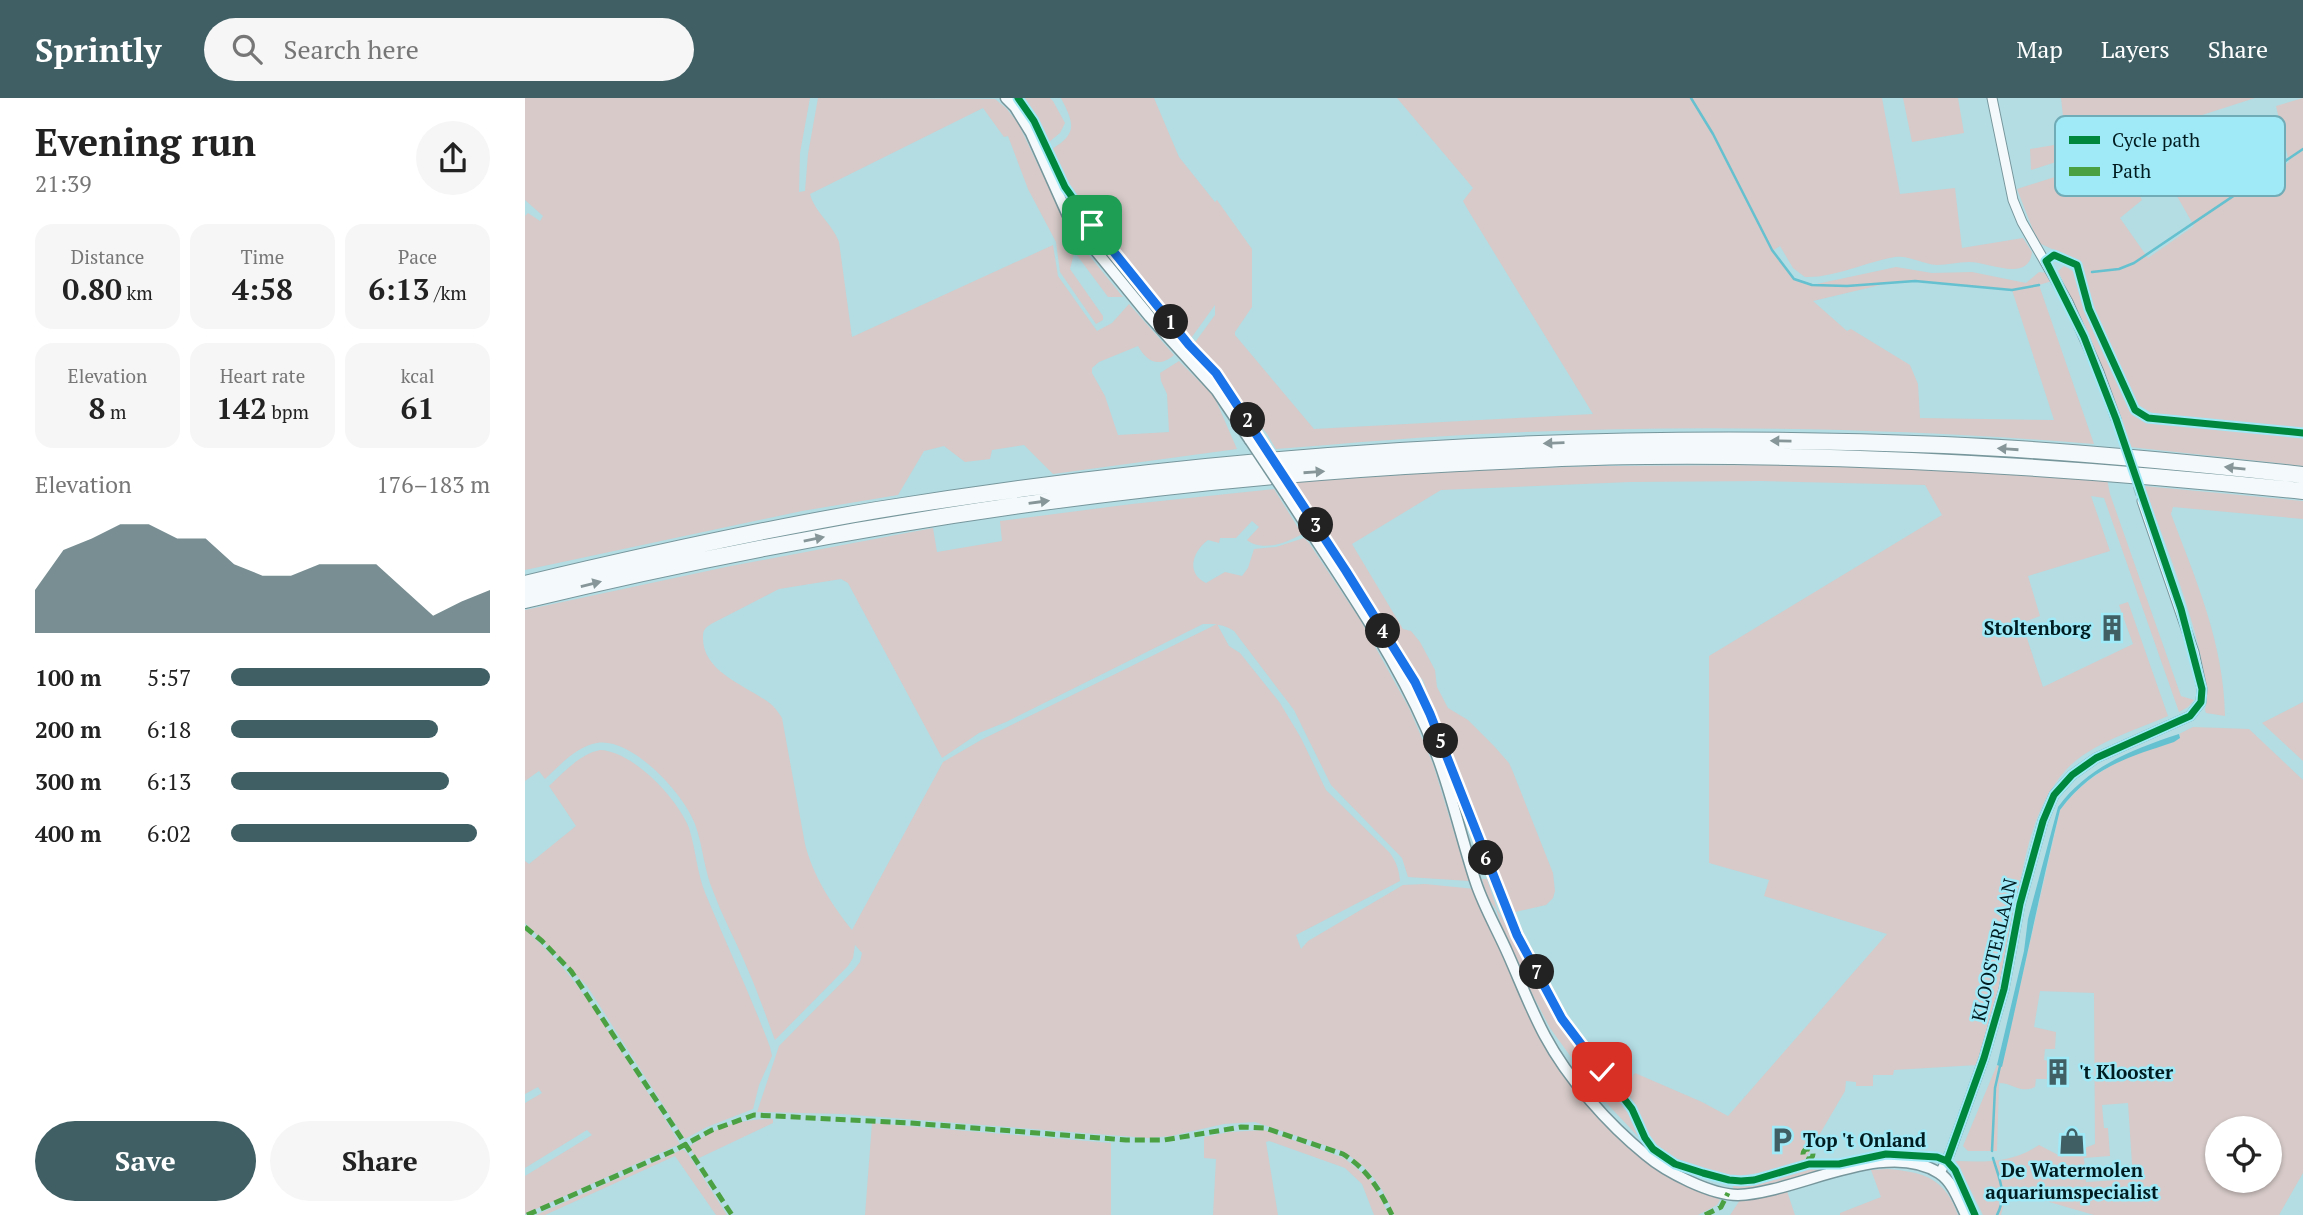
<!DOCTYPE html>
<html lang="en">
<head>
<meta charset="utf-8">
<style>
	:root { --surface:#fff; --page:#f6f6f6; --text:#222; --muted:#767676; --accent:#3f5f65 }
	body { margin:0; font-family:"PT Serif",serif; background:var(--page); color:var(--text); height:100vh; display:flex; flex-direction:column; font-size:26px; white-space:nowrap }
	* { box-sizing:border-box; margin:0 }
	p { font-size:23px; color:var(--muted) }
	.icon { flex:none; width:38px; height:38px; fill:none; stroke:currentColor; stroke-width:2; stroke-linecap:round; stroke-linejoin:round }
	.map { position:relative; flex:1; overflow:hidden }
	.side { display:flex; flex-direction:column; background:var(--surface); width:525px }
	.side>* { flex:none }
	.tools { position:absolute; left:1680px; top:1018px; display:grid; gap:14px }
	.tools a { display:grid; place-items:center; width:77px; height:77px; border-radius:50%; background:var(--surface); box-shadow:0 2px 5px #0004; font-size:35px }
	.pin { position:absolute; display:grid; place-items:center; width:60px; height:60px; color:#fff; margin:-30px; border-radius:14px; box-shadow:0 4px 10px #0006 }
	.km { position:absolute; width:35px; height:35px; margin:-18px; border-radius:50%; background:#222; color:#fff; font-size:19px; line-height:35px; text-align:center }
	.round { display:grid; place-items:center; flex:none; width:74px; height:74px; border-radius:37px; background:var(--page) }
	.overview { display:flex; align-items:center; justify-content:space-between; height:119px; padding:0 35px }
	h1 { font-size:38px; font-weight:700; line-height:52px }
	.stats { display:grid; grid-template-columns:repeat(3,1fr); gap:10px; height:119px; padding:7px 35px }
	.stats div { display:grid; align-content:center; border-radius:18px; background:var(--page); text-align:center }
	.stats b { font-size:30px; font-weight:700 }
	.stats small { font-size:19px; font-weight:400 }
	.stats p { font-size:19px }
	.chart { height:196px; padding:14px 35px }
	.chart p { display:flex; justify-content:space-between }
	.chart svg { width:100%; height:126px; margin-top:7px; fill:var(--accent); opacity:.7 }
	.cta { display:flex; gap:14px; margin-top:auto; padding:14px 35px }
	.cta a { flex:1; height:80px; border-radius:42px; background:var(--accent); color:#fff; font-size:28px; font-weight:700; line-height:80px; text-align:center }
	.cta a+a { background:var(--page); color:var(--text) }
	ul { padding:0 35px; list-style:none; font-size:23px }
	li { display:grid; grid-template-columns:112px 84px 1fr; align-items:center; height:52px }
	li i { height:18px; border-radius:9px; background:var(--accent) }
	header { display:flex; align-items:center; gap:42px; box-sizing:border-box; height:98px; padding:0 35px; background:var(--accent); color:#fff }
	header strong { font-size:33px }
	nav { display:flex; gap:38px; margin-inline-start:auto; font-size:24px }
	.search { width:490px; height:63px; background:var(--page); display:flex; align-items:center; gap:18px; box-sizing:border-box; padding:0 24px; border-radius:38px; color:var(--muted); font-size:26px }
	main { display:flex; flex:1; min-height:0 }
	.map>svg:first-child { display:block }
	.green { fill:#d7cac8; fill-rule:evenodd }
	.water { fill:#65c0cf }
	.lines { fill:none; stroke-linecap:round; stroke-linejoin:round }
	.stream { stroke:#65c0cf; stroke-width:2.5 }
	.minor-tunnel { stroke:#90b6bc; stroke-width:9; stroke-dasharray:9 4.5; stroke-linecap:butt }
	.minor-casing { stroke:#76969c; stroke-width:11 }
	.tertiary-casing { stroke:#76969c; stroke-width:13 }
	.motorway-casing { stroke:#76969c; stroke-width:18 }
	.minor { stroke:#f4fafb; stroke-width:9 }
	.tertiary { stroke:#f4fafb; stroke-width:10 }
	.motorway { stroke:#f4fafb; stroke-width:16 }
	.tertiary-bridge-casing { stroke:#76969c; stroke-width:13; stroke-linecap:butt }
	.tertiary-bridge { stroke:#f4fafb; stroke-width:10 }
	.quiet { stroke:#4ba141; stroke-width:5; stroke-dasharray:10 5; stroke-linecap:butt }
	.cycleway-casing { stroke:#a0e9f7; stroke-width:11 }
	.cycleway { stroke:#00873e; stroke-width:7 }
	.oneway { fill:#869699 }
	.route-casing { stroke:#fff; stroke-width:14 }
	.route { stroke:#1a73e8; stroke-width:9 }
	.labels { text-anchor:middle; stroke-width:5; stroke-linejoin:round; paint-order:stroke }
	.poi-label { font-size:19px; font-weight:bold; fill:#001c21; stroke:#a0e9f7; text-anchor:start }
	.street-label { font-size:19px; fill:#001c21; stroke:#a0e9f7 }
	.key { fill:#a0e9f7; stroke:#70acb7; stroke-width:2 }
	.key-label { font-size:19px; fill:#001c21 }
</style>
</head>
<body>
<header>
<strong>Sprintly</strong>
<div class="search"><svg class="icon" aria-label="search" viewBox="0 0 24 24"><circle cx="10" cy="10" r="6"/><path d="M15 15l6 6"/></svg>Search here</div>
<nav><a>Map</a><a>Layers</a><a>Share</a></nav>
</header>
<main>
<section class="side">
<div class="overview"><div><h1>Evening run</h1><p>21:39</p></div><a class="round"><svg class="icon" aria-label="share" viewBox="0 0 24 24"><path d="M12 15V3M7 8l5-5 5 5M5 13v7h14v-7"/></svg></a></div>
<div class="stats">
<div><p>Distance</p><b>0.80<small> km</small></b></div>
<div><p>Time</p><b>4:58</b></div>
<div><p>Pace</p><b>6:13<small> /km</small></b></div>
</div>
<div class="stats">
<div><p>Elevation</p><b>8<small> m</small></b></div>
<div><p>Heart rate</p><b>142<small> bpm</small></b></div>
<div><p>kcal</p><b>61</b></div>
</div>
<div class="chart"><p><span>Elevation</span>176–183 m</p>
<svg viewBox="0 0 160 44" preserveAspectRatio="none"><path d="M0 44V29L10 15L20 11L30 6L40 6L50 11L60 11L70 20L80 24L90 24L100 20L110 20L120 20L130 29L140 38L150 33L160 29V44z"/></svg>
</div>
<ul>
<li><b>100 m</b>5:57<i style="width:100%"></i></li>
<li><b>200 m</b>6:18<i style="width:80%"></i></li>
<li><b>300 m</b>6:13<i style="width:84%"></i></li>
<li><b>400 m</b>6:02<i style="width:95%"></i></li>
</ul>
<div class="cta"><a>Save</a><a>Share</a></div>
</section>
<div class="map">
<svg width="1778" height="1117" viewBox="0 0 1778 1117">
	<rect width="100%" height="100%" fill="#b4dce3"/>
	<!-- green -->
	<path class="green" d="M 0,0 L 285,0 L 275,55 L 274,94 L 280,93 L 283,56 L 293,0 L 470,1 L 481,10 L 493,25 L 545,134 L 598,199 L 583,199 L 551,156 L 549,156 L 545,171 L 578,218 L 578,222 L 571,226 L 535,174 L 531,144 L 503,91 L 483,38 L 479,39 L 458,10 L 285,96 C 290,115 307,125 314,144 L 327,239 L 528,147 L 533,178 L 572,233 L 587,225 L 604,206 L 649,257 C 634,270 622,264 613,248 L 574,264 L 567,270 L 567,275 L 580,298 L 593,337 L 644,334 L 642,296 L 636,283 L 635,275 L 654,263 L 689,298 L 712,351 L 528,376 L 499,347 L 467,352 L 465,361 L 440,364 L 419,348 L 399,353 L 373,397 L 277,413 L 0,472 L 0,118 L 3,115 L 15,123 L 18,118 L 0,102 Z
		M 499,0 L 525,0 L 528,3 L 540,25 L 535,35 L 524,44 Z
		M 536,0 L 629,0 L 654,59 L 690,104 L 692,102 L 727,151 L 727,209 L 710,234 L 710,237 L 789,331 L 1068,316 L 943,112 L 938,103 L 948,90 L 872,0 L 1357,0 L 1375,96 L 1430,90 L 1437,150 L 1498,140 L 1507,154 C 1504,185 1464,164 1444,164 C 1433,164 1422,167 1412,167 C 1397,166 1384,157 1370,159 C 1340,164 1310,180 1280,179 L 1268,170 L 1255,148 L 1247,153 L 1269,181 L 1287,187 L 1371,169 L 1407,175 L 1447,174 L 1501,185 L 1514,174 L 1522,175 L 1527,183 L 1514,187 L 1569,346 C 1375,330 1173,326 979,335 C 903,338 827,345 751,351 L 742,336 L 668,247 L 690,217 L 690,207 L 664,243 L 567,123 L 542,84 L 527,51 C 554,35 548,24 536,0 ZM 1390,183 L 1487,192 L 1529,322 L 1395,320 L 1393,286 L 1385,267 L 1326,231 L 1322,233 L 1288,203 L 1368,184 Z
		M 1378,0 L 1433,0 L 1439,35 L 1387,44 Z
		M 1536,0 L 1730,0 L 1506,72 L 1505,51 L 1541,45 Z
		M 1778,0 L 1778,332 L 1627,315 L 1610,305 L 1568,213 L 1556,169 L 1545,159 L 1516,146 L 1508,132 L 1492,91 L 1596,58 L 1617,102 L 1595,120 L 1623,160 L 1669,128 L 1624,49 L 1680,31 L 1724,92 L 1764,64 L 1751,8 Z
		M 555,124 L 565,127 L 617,192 L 640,231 L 571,149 Z
		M 1539,168 L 1551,175 L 1564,217 L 1603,308 L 1608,315 L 1618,321 L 1778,340 L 1778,368 L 1605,349 L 1563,234 L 1533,173 Z
		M 1256,367 L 1435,372 L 1582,381 L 1585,396 L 1656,598 L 1669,602 L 1663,609 L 1654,614 L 1579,400 L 1566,398 L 1585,453 L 1503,478 L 1515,518 L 1497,525 L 1518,589 L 1608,546 L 1594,507 L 1603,504 L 1643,618 C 1609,633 1565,645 1540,673 C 1502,716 1497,779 1486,833 C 1477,879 1467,923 1452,967 L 1369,972 L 1368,977 L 1348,977 L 1348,988 L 1331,988 L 1331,984 L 1321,983 L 1320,993 L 1279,1063 L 1246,1073 L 1214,1078 L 1196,1076 L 1163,1067 L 1144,1059 L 1127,1047 L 1112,1012 L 1097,993 L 1110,975 L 1177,1004 L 1203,1018 L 1362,836 L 1239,798 L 1244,782 L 1184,765 L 1184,558 L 1417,417 L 1400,387 L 1237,383 L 1105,384 L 916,392 L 827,446 L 878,531 L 886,533 L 895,544 L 910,572 L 912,589 L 923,610 L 943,622 L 969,648 L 984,665 L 988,674 L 1028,775 L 1030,793 L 1028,800 L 1021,807 L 981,816 L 976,806 L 961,755 L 898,582 L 886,571 L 816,459 L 766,384 L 952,372 L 1071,368 Z
		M 1619,388 L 1778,403 L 1778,421 L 1648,409 L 1646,416 C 1671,482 1699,546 1700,618 L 1681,615 L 1680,612 C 1691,569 1636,435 1619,388 Z
		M 749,391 L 777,436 C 762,445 737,454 722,442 L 734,429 L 727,423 L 711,440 L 695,440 L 694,445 L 683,442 C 668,453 660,475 681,485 L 700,474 L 717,478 L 723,470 L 729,451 L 751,449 L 779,440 L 784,445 L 836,523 L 884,610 L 908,666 L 944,783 L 883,779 L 877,760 L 806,687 L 769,612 L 709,533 C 698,526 691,526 678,526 L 481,624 L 454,635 L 417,660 L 323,485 L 316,481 L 254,491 L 186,526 C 180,530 178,532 178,539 C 177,575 224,588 247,607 C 251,611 254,615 257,620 L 280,746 C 288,778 307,807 327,832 L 418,664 L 456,642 L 692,526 L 704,548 L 715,555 L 755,605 L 776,640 L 801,692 L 864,754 C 871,763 874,771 875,783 L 771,837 L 776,851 L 783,843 L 878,787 L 900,786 L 950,791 L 1004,917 L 1102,1047 L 1141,1077 L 1190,1097 L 1195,1102 L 1192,1107 L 1173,1117 L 869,1117 C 857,1087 845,1070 817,1053 L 730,1024 L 699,1026 L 646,1038 L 623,1040 L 316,1016 L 232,1014 L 254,948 L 328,873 L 335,864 L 337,855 L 330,847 L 328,860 L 323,868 L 250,942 C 241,918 233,895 223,872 C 212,845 198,820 188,793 C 179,772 178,748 170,726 C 159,696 107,639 72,645 C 52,648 34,668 20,681 L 14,673 L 0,683 L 0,512 L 201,469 L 408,430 L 412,454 L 477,443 L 475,423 L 607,406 Z
		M 1778,604 L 1778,663 L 1737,625 Z
		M 1668,629 L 1724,631 L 1778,682 L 1778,1075 L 1754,1117 L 1569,1117 L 1483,1092 L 1476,1117 L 1458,1117 L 1431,1063 C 1462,1064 1487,1065 1514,1047 L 1537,1059 L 1570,1046 L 1569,895 L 1515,893 L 1509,929 L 1531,934 L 1530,951 L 1520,951 L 1519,962 L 1524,963 L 1522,981 L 1511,981 L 1510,989 C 1493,996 1489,985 1474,985 L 1472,1053 L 1443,1053 L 1438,1048 L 1472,967 L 1477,968 L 1535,712 C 1568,668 1608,658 1656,637 L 1654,636 ZM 1603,1005 L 1608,1081 L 1561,1084 L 1559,1060 L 1585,1058 L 1583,1030 L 1579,1030 L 1577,1007 ZM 1692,1031 L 1745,1031 L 1745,1083 L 1692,1083 Z
		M 75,652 C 108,653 153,701 164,730 C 171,752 172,776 181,797 C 202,848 226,898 245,949 L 247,958 L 234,987 L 228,1011 L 182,1029 L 160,1041 L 62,888 L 0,825 L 0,763 L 4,766 L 51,728 L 24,688 C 39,674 55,656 75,652 Z
		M 957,781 L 962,781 L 972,811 L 1031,916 L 1055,952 L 1107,1016 L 1122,1048 L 1072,995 L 1025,930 L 992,867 L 981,843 L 971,811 L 963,801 Z
		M 0,832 C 37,864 60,896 85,936 C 108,973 133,1008 155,1046 L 0,1116 L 0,1078 L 67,1037 L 62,1032 L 0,1070 L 0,1005 L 17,995 L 13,989 L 0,996 Z
		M 248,1021 L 248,1025 L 172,1061 L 164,1049 C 190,1028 215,1021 248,1021 Z
		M 347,1025 L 586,1045 L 586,1117 L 340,1117 Z
		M 739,1032 L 819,1060 L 847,1083 L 864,1117 L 849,1117 L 837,1086 L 820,1070 L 744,1043 L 741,1044 L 753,1117 L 688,1117 L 691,1061 L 679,1060 L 679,1039 L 704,1034 Z
		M 156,1052 L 159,1052 L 163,1056 L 202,1117 L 191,1117 L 150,1058 L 20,1117 L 11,1117 Z
		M 1285,1068 L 1311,1069 L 1221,1092 L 1208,1092 L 1208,1084 L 1239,1081 Z
		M 1362,1071 C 1399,1074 1420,1080 1433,1117 L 1315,1117 L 1315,1115 L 1356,1099 L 1346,1072 Z
		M 1261,1090 L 1270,1117 L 1205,1117 L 1215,1102 Z"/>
	<!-- water -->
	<path class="water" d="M 1654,636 L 1655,640 L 1649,644 C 1601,660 1567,669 1535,712 C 1514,797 1497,883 1477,969 L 1472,967 L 1499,853 L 1503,821 L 1533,709 C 1562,669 1608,651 1654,636 Z"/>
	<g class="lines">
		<!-- stream -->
		<path class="stream" d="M 1166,0 L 1188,36 L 1247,152 L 1269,181 L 1287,187 L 1322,188 L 1390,183 L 1487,192 L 1514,187
			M 1567,174 L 1594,171 L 1609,165 L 1778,51
			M 1467,1053 L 1470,990 L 1475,968
			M 1468,1060 C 1474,1081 1483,1096 1472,1117"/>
		<!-- minor-tunnel -->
		<path class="minor-tunnel" d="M 1591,321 L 1604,362
			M 1608,375 L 1617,403"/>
		<defs>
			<path id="minor" d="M 1467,0 L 1488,102 L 1497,124 L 1543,204 L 1574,274 L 1591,321
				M 1415,1075 L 1425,1055 L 1459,960 L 1479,891 L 1495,806 L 1518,723 L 1529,697 L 1547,677 L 1571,660 L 1665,618 L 1676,604 L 1677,591 L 1669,554 L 1617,403"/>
			<path id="tertiary" d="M 481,0 L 490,9 L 506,35 L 544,120 L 625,219 L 692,293 L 725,342
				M 763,399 C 811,474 865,548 901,630 C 923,679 934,733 951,785 C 959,809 973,833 983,856 C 995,883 1006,912 1020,938 C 1043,981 1083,1026 1121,1057 C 1141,1074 1186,1097 1213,1097 C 1272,1095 1360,1040 1414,1075 C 1428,1084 1434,1103 1441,1117"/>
			<path id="motorway" d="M 0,486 C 117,458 234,432 352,412 C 705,355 1062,332 1419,347 C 1539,352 1659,364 1778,377
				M 0,502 C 306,428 619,381 934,365 C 996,362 1059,358 1122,358 C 1342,356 1560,370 1778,393"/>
		</defs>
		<!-- minor casing -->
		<use href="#minor" class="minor-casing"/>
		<!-- tertiary casing -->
		<use href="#tertiary" class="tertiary-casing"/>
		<!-- motorway casing -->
		<use href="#motorway" class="motorway-casing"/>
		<!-- minor -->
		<use href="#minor" class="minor"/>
		<!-- tertiary -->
		<use href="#tertiary" class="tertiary"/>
		<!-- motorway -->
		<use href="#motorway" class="motorway"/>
		<defs>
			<path id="tertiary-bridge" d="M 725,342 L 763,399"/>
		</defs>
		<!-- tertiary-bridge casing -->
		<use href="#tertiary-bridge" class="tertiary-bridge-casing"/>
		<!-- tertiary-bridge -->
		<use href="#tertiary-bridge" class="tertiary-bridge"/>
		<!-- quiet -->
		<path class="quiet" d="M 0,829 L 17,843 L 46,873 L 207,1117
			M1278 1056a5 5 0 1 1 10 0a5 5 0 1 1-10 0Z
			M 2,1117 L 148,1053 L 187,1032 L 229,1017 L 386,1025 L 601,1042 L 639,1042 L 716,1029 L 740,1030 L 818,1056 C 843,1072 854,1091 867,1117
			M 1180,1117 L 1196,1109 L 1203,1095"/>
		<defs>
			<path id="cycleway" d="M 493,0 L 509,23 L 540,89 L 567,127 L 664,247 L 691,275 L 713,308 L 821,473 L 890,584 L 905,616 L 992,837 L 1037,921 L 1107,1011 L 1120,1040 L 1128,1051 L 1150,1066 L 1178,1075 L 1204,1082 L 1216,1083 L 1229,1082 L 1284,1066 L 1314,1066 L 1361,1056 L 1412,1059 L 1422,1063 L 1430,1072 L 1450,1117
				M 1422,1063 L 1459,960 L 1479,891 L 1495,806 L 1518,723 L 1529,697 L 1547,677 L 1571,660 L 1665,618 L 1676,604 L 1677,591 L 1656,511 L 1591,321 L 1559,239 L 1521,163 L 1529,157 L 1552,167 L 1564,211 L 1610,312 L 1623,320 L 1778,335"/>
		</defs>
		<!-- cycleway casing -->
		<use href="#cycleway" class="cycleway-casing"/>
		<!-- cycleway -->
		<use href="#cycleway" class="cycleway"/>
	</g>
	<!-- one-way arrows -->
	<defs><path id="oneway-solid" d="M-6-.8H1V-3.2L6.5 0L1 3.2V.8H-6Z" transform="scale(1.75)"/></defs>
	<g class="oneway">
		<use href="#oneway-solid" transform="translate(1256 343) rotate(-179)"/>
		<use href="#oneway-solid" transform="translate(1029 345) rotate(178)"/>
		<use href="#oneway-solid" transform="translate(1483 351) rotate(-176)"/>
		<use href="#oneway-solid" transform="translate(1710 370) rotate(-174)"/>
		<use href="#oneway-solid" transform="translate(789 374) rotate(-4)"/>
		<use href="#oneway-solid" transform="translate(514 404) rotate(-8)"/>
		<use href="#oneway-solid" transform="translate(289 441) rotate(-11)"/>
		<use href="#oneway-solid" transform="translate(66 486) rotate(-14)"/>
	</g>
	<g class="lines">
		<defs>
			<path id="route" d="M 567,127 L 664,247 L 691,275 L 821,473 L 890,584 L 905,616 L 992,837 L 1037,921 L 1077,974"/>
		</defs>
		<!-- route casing -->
		<use href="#route" class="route-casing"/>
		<!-- route -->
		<use href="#route" class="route"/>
	</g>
	<!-- icons -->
	<defs>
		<symbol id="building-bare" viewBox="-9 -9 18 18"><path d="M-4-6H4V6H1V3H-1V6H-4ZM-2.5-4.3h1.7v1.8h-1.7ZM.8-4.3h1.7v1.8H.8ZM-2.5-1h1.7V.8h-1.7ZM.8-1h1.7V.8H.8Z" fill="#3f5f65" stroke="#a0e9f7" stroke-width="2.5" paint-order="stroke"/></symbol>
		<symbol id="parking-bare" viewBox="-9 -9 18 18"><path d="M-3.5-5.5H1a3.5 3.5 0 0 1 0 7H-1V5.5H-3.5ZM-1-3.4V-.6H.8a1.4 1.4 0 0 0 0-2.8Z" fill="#3f5f65" stroke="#a0e9f7" stroke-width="2.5" paint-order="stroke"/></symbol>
		<symbol id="shop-bare" viewBox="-9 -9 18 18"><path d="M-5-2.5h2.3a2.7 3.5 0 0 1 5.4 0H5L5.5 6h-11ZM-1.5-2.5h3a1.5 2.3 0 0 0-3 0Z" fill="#3f5f65" stroke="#a0e9f7" stroke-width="2.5" paint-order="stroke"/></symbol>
	</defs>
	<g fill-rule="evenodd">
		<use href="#building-bare" x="1568" y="511" width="38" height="38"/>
		<use href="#building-bare" x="1514" y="955" width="38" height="38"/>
		<use href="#parking-bare" x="1238" y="1023" width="38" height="38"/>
		<use href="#shop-bare" x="1528" y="1024" width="38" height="38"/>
	</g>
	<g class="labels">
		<!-- poi labels -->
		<g class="poi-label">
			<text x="1566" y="537" text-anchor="end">Stoltenborg</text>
			<text x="1554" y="981">'t Klooster</text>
			<text x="1278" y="1049">Top 't Onland</text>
			<text x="1547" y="1079" text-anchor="middle">De Watermolen<tspan x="1547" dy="22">aquariumspecialist</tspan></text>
		</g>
		<!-- street labels -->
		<g class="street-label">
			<text transform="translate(1469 852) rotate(-77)" y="7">KLOOSTERLAAN</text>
		</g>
	</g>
	<!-- legend -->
	<rect x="1530" y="18" width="230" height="80" rx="10" class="key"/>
	<rect x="1544" y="38" width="31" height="8" fill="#00873e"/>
	<rect x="1544" y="69" width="31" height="9" fill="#4ba141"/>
	<g class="key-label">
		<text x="1587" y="49">Cycle path</text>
		<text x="1587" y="80">Path</text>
	</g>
</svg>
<div class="tools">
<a><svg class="icon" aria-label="locate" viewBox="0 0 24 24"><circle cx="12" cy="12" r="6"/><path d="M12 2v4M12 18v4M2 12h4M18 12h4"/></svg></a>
</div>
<div class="pin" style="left:567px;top:127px;background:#1e9e55"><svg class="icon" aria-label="arrive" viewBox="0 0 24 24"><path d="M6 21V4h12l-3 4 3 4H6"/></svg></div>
<div class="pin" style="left:1077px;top:974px;background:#d93025"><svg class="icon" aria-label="check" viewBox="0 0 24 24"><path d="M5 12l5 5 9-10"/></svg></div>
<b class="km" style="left:646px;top:224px">1</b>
<b class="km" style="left:723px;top:322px">2</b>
<b class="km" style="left:791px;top:427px">3</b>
<b class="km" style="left:858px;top:533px">4</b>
<b class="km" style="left:916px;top:643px">5</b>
<b class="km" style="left:961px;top:760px">6</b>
<b class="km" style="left:1012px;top:874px">7</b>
</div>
</main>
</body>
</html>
